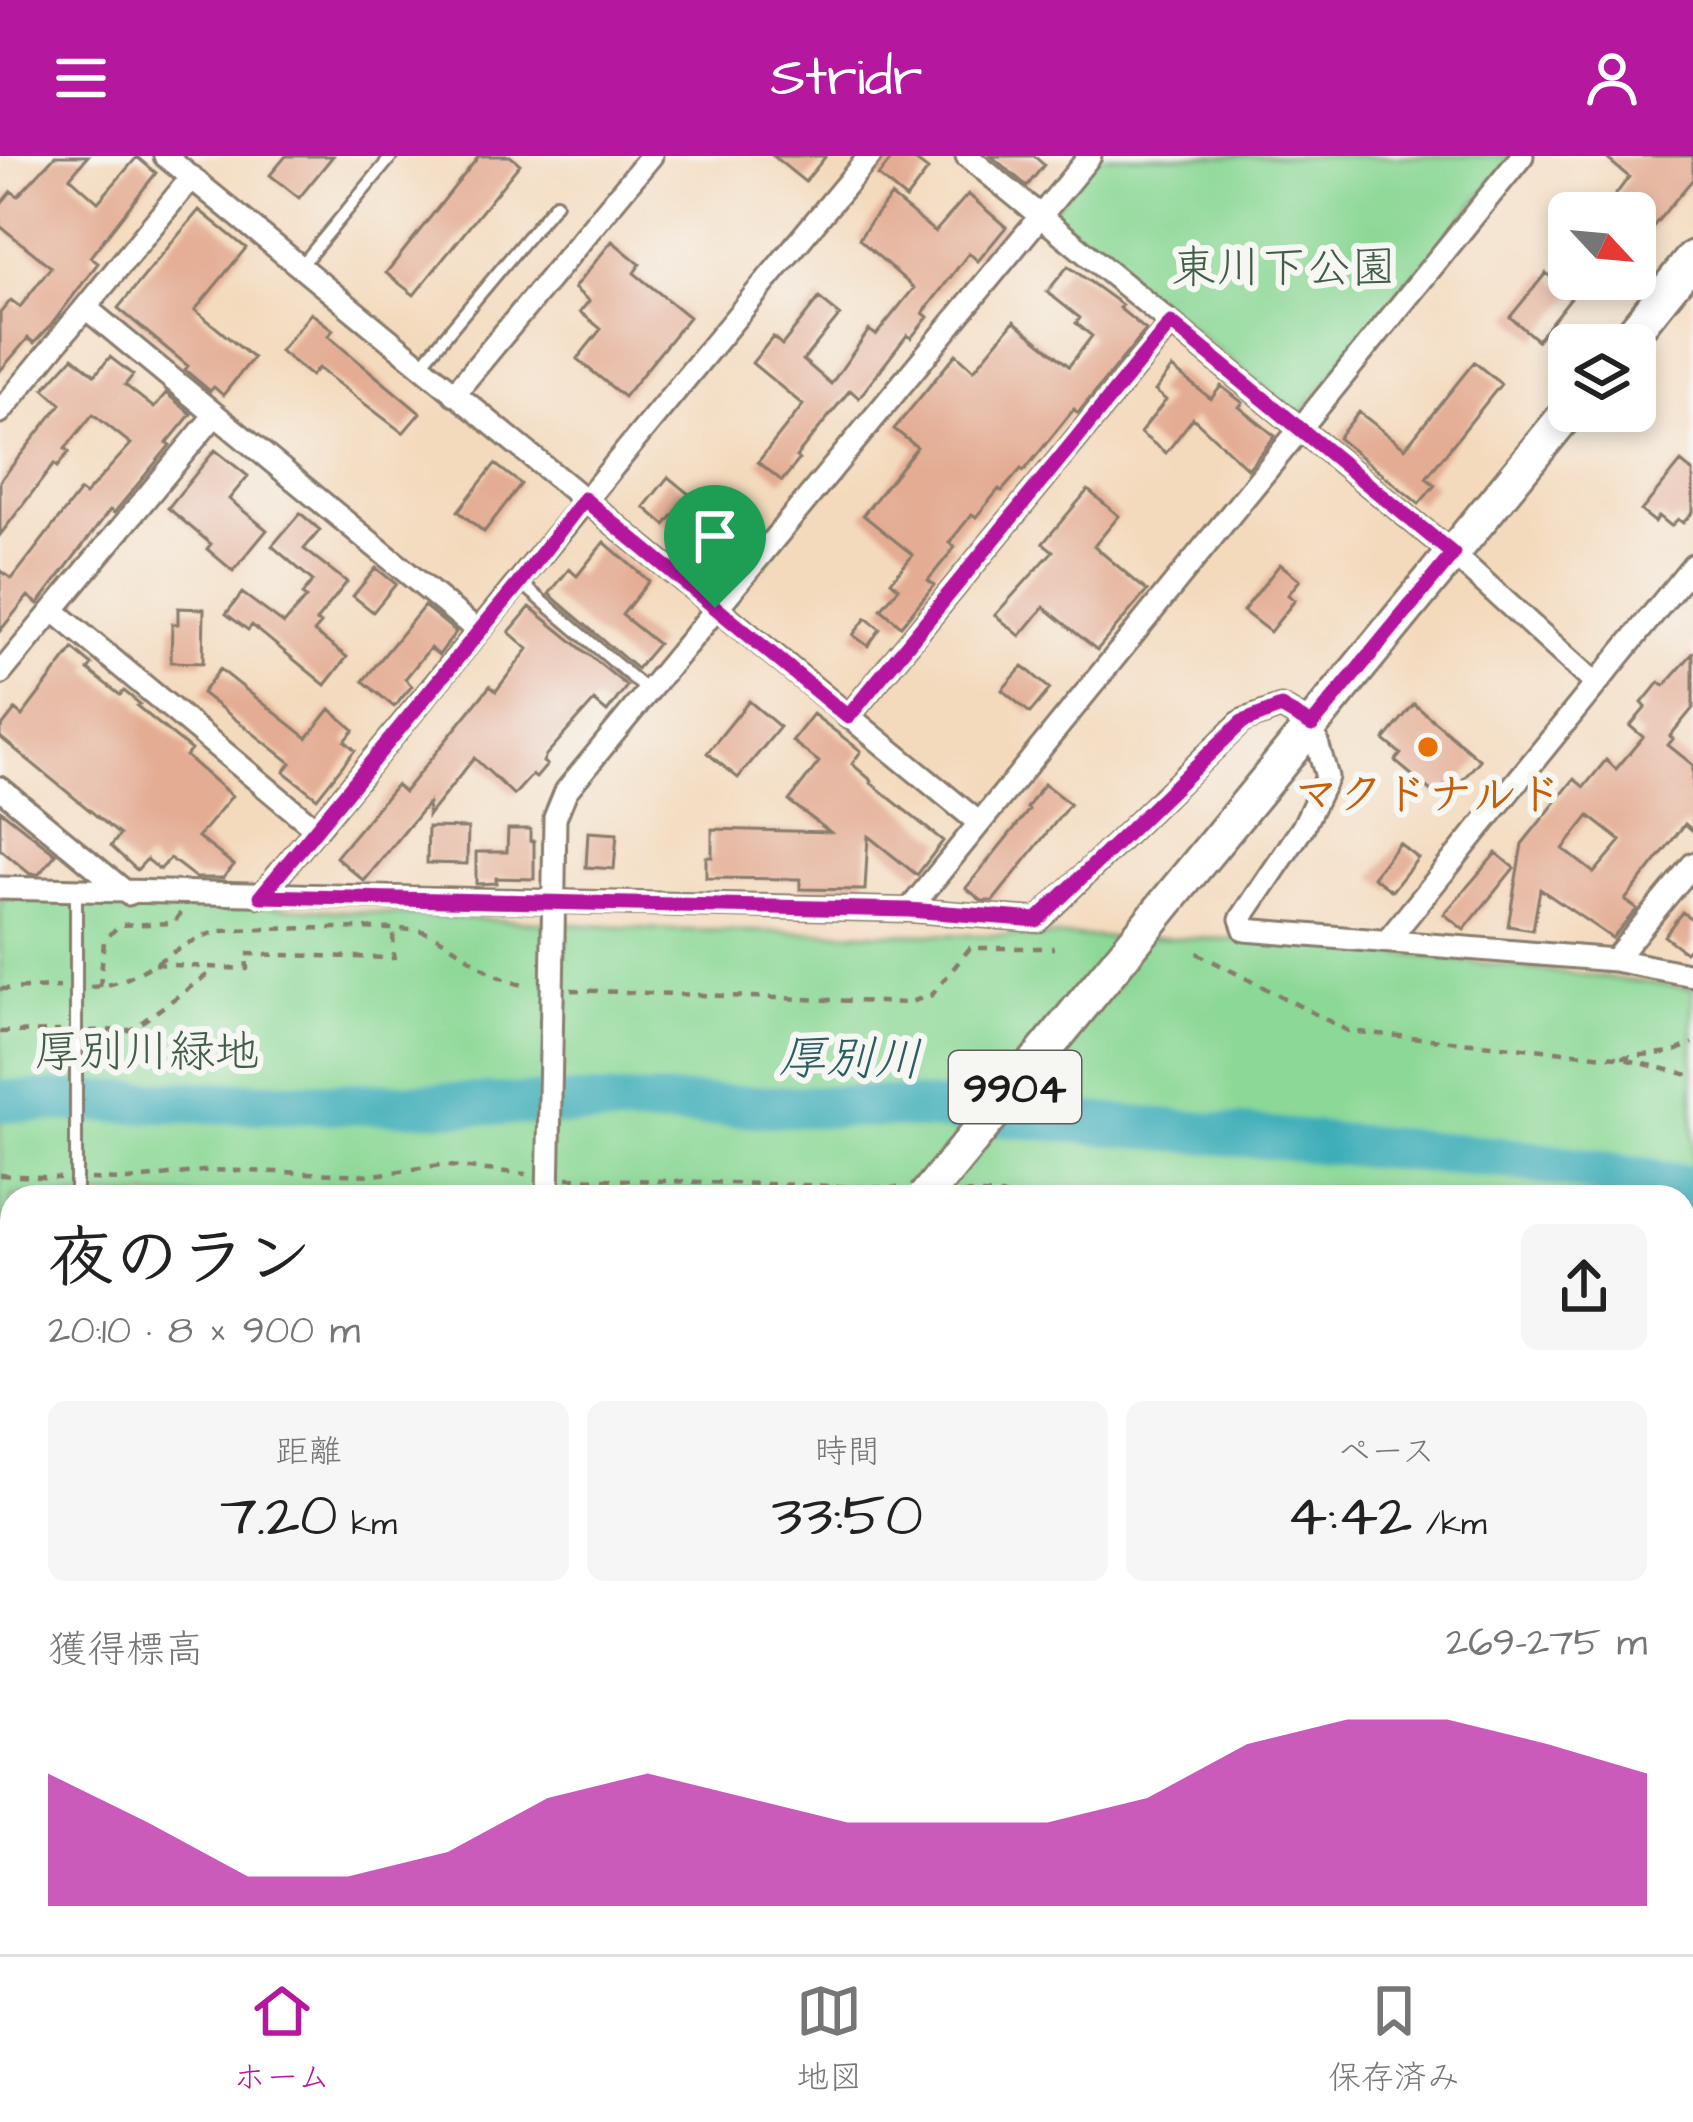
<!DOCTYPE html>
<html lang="ja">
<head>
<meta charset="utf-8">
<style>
	:root { --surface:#fff; --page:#f6f6f6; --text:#222; --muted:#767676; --line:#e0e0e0; --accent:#b5179e }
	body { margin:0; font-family:"Architects Daughter","Klee One",sans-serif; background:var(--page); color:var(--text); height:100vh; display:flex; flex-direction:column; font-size:45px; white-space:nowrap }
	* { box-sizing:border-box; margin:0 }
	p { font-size:39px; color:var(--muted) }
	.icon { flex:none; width:66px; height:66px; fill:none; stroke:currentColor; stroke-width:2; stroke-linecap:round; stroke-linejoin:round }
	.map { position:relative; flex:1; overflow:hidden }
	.details { position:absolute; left:0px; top:1029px; width:1695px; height:771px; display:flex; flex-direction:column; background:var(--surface); border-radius:36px 36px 0 0; box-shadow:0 6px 18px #0003 }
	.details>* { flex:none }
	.needle { width:78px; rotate:116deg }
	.fabs { position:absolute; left:1548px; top:36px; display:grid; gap:24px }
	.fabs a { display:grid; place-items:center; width:108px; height:108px; border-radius:18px; background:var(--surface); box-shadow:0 6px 18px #0003; font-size:60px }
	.pin { position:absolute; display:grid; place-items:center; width:102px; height:102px; color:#fff; margin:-123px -51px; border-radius:50% 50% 50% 0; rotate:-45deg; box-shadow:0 0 12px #0007 }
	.pin .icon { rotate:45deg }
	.round { display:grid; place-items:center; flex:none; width:126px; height:126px; border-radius:18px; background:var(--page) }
	.summary { display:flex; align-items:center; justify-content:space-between; height:204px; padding:0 48px }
	h1 { font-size:66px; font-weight:600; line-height:90px }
	.stats { display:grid; grid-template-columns:repeat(3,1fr); gap:18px; height:204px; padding:12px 48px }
	.stats div { display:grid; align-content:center; border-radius:18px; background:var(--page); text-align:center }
	.stats b { font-size:60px; font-weight:600 }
	.stats small { font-size:33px; font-weight:400 }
	.stats p { font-size:33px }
	.chart { height:336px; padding:24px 48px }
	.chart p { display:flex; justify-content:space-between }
	.chart svg { width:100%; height:216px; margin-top:12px; fill:var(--accent); opacity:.7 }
	header { display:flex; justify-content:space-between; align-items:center; height:156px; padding:0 48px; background:var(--accent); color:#fff; font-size:54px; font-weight:600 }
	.menu { display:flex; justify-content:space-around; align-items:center; height:168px; border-top:3px solid var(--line); background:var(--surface); font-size:33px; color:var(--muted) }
	.menu a { display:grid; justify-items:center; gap:6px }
	.menu .active { color:var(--accent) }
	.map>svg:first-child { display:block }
	.green { fill:#8cd896; stroke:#547a59; stroke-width:3 }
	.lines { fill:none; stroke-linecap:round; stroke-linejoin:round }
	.river { stroke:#3dadb8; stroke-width:42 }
	.building { fill:#e4ac93; fill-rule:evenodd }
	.lane-casing { stroke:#887b6c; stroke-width:16 }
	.street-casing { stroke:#887b6c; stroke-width:27 }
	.primary-casing { stroke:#887b6c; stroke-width:39 }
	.path { stroke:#887b6c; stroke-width:4.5; stroke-dasharray:9 9; stroke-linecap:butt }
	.lane { stroke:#fff; stroke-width:10 }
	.street { stroke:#fff; stroke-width:21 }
	.primary { stroke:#fff; stroke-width:33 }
	.lane-bridge-casing { stroke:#887b6c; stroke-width:16; stroke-linecap:butt }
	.street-bridge-casing { stroke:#887b6c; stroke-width:27; stroke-linecap:butt }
	.primary-bridge-casing { stroke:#887b6c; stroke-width:39; stroke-linecap:butt }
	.lane-bridge { stroke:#fff; stroke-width:10 }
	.street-bridge { stroke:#fff; stroke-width:21 }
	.primary-bridge { stroke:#fff; stroke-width:33 }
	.route-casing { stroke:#fff; stroke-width:24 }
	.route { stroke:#b5179e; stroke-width:15 }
	.food-dot { fill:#e8710a; stroke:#f6f6f2; stroke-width:4.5 }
	.labels { text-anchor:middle; stroke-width:12; stroke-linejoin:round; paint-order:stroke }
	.shield { fill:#f6f6f2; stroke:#5d5d5c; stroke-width:3 }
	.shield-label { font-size:42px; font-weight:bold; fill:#1c1c1c }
	.park-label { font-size:45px; fill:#435e47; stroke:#f6f6f2 }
	.food-label { font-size:45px; font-weight:bold; fill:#c56008; stroke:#f6f6f2 }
	.water-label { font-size:48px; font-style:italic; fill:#2b5d62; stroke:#f6f6f2 }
</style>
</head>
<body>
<header><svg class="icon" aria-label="menu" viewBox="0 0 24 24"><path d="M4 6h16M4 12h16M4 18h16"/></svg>Stridr<svg class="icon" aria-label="person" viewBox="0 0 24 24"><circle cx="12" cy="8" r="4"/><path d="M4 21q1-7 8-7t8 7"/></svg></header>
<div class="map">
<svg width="1693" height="1798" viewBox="0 0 1693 1798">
	<rect width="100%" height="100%" fill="#f6f6f2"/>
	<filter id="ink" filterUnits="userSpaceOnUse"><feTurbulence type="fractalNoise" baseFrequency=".00833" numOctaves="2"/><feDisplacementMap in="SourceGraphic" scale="24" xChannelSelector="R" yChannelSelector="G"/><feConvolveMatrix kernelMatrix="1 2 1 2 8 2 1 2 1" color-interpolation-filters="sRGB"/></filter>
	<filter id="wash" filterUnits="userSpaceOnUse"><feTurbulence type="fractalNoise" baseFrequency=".004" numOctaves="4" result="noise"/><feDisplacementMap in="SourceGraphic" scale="48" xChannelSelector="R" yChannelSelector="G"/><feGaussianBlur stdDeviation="2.7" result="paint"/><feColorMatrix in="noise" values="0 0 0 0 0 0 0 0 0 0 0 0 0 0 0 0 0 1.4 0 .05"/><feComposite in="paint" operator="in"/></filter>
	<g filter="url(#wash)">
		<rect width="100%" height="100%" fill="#f4dabd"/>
		<!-- green -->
		<path class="green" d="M 1097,0 L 1514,0 L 1299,260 L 1050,57 Z
			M 101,741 L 670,774 L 1283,784 L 1693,832 L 1693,1176 L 1683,1174 L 1683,1041 L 12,1041 L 12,1108 L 0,1108 L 0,742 Z"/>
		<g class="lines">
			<!-- river -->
			<path class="river" d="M 0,945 L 899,951 L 1513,1003 L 1693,1031"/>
		</g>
		<g id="blocks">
			<!-- building -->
			<path class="building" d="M 55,0 L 88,0 L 70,21 L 98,46 L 137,1 L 156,17 L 90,101 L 98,107 L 52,168 L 34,187 L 28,182 L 0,215 L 0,157 L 11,144 L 20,151 L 51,111 L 0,70 L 0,49 L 11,35 L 18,40 Z
				M 286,0 L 333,0 L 299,42 L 270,19 Z
				M 479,0 L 510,0 L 520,8 L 414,139 L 386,117 Z
				M 773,0 L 826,0 L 805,26 Z
				M 894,0 L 910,0 L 928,14 L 906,43 L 878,20 Z
				M 991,0 L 1034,0 L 1044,9 L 1027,30 Z
				M 1604,0 L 1693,0 L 1693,23 L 1635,92 L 1635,57 L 1614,57 L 1616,38 L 1629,21 Z
				M 968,38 L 1006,71 L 978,105 L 969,97 L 923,157 L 928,161 L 911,182 L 907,179 L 859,242 L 850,234 L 796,301 L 799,304 L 782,325 L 758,306 L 803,249 L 752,207 L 773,181 L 782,189 L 819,142 L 840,159 L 803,204 L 831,228 L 869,174 L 876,179 L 914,132 L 859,83 L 874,61 L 891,40 L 935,76 Z
				M 199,54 L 246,92 L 195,154 L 253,202 L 223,239 L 214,231 L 210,235 L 185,214 L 188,210 L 118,152 Z
				M 612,85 L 640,108 L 634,117 L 689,161 L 624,241 L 577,203 L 601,173 L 580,156 L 589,145 L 574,132 Z
				M 1068,110 L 1122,149 L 1119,152 L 1146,174 L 1078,257 L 1074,253 L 1024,315 L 1021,313 L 1002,335 L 999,333 L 976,361 L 972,358 L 949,387 L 955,391 L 928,424 L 934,429 L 901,470 L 881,453 L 899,432 L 891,425 L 913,399 L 863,359 L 917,291 L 894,273 L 956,198 L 974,214 L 1014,165 L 1069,210 L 1092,180 L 1076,167 L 1080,162 L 1047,136 Z
				M 1546,117 L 1573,139 L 1537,184 L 1510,161 Z
				M 311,157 L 333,174 L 328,180 L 420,257 L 403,277 L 318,212 L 311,220 L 280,195 Z
				M 73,201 L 95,219 L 110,201 L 133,219 L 125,229 L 154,252 L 166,237 L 191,258 L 167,287 L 170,289 L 114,357 L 110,354 L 38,448 L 28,440 L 0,475 L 0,414 L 12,423 L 80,335 L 85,339 L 131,288 L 93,258 L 65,293 L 69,296 L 57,311 L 54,308 L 0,379 L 0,325 L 61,248 L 44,233 Z
				M 1474,206 L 1501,228 L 1426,322 L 1435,329 L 1419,348 L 1338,282 L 1359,256 L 1405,292 Z
				M 1172,212 L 1211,243 L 1221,230 L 1243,247 L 1239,251 L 1275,280 L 1248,313 L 1193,262 L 1166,297 L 1140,277 L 1166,244 L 1155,235 Z
				M 215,294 L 248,320 L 229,343 L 267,374 L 233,415 L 207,393 L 211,388 L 168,352 Z
				M 1681,306 L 1693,316 L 1693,356 L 1683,367 L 1678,363 L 1671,370 L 1659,360 L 1655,366 L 1641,355 Z
				M 495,308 L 521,328 L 484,376 L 458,355 Z
				M 668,321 L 690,339 L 665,369 L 644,351 Z
				M 1088,334 L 1119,360 L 1094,390 L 1147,435 L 1097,494 L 1044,451 L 1020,480 L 995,459 L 1053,395 L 1043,387 Z
				M 300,357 L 320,374 L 304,393 L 347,426 L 316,465 L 321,468 L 314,476 L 347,501 L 325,529 L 252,469 L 248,474 L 226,458 L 242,437 L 284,468 L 306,442 L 302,439 L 313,425 L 272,390 Z
				M 604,386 L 649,425 L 622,459 L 658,488 L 637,513 L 549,438 L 569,413 L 577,420 Z
				M 1280,408 L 1300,424 L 1288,439 L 1295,444 L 1270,476 L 1243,455 Z
				M 376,412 L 396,428 L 373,456 L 353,440 Z
				M 424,450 L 456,476 L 439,499 L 430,492 L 405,523 L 412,530 L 394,551 L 363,525 Z
				M 530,451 L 627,530 L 607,556 L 594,545 L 546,599 L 543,606 L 547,609 L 536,622 L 532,619 L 514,639 L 474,602 L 428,660 L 428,647 L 364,725 L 336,701 L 396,629 L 404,636 L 490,530 L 496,535 L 528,493 L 509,476 Z
				M 178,452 L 204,453 L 203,507 L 171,506 L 172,468 L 178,468 Z
				M 866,462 L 880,473 L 868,490 L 853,479 Z
				M 73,493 L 92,509 L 88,514 L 120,539 L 124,535 L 140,548 L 137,550 L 191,594 L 186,600 L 232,640 L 198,681 L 234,709 L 223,722 L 196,722 L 170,702 L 160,714 L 147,703 L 137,714 L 111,690 L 120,679 L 0,581 L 0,573 L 15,554 L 22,560 Z
				M 1693,497 L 1693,552 L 1670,580 L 1673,583 L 1668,589 L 1693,609 L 1693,675 L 1685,668 L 1625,744 L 1637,753 L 1612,782 L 1540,733 L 1533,774 L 1508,770 L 1522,688 L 1574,623 L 1584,631 L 1606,604 L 1616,613 L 1643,581 L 1630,570 L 1646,551 L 1642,547 L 1659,526 L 1664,530 ZM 1589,660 L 1621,685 L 1594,717 L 1563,693 Z
				M 1023,510 L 1050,533 L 1030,557 L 1002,534 Z
				M 220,513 L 307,582 L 330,553 L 354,574 L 345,585 L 355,594 L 317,642 L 284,616 L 291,607 L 202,537 Z
				M 749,545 L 780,571 L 738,622 L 707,597 Z
				M 1414,548 L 1480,604 L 1452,636 L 1445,630 L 1437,640 L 1395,605 L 1401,598 L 1384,584 Z
				M 813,558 L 861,595 L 852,608 L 872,625 L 871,627 L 943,685 L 917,719 L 868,680 L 865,734 L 800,733 L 800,723 L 706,722 L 706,701 L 712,701 L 712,673 L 830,676 L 789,645 L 819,606 L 792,585 Z
				M 1044,628 L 1070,648 L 993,745 L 982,745 L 966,732 L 1029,654 L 1027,652 Z
				M 0,654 L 56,698 L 39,718 L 30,718 L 0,693 Z
				M 428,671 L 468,672 L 467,708 L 427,707 Z
				M 508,673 L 530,673 L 530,685 L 534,685 L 534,723 L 496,722 L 496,727 L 476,728 L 476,696 L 507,696 Z
				M 588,676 L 617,678 L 614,713 L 586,711 Z
				M 1399,687 L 1418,702 L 1392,735 L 1373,721 Z
				M 1496,697 L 1514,712 L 1464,774 L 1444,758 Z
				M 1682,756 L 1693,764 L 1693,787 L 1685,796 L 1664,780 Z"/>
		</g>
	</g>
	<g filter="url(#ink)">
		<use href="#blocks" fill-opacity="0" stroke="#887b6c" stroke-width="3"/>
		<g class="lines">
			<defs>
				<path id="lane" d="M 300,111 L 392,0
					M 420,210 L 556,47
					M 520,426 L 648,535
					M 76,735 L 76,847
					M 1683,1148 L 1693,1150
					M 80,1798 L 80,1788"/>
				<path id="street" d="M 165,0 L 978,666
					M 967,0 L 1453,398 L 1595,527
					M 86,152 L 478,475
					M 454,238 L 651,0
					M 0,256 L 192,21
					M 53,454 L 316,673
					M 0,518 L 214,260
					M 848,561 L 1171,167
					M 0,632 L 128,738
					M 0,732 L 909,754 L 1038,764 L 1242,565 L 1281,551 L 1312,569 L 1327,621 L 1303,671 L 1241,763 L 1245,774 L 1614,804 L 1693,819
					M 261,740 C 464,494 665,245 870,0
					M 909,754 L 1522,0
					M 1388,784 L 1693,409
					M 1614,804 L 1693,708
					M 552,843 L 555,662 L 566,635 L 1090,0
					M 0,1079 L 12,1079
					M 0,1132 L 12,1132
					M 1683,1194 L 1693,1195
					M 0,1262 L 12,1262
					M 31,1788 L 31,1798
					M 594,1788 L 607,1798
					M 796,1788 L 808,1798
					M 551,1798 L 559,1788
					M 922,1798 L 931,1788
					M 1106,1798 L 1114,1788"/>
				<path id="primary" d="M 1623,189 L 1693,102
					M 1106,820 L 1569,255
					M 300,1798 L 309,1788"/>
			</defs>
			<!-- lane casing -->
			<use href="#lane" class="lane-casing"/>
			<!-- street casing -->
			<use href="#street" class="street-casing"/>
			<!-- primary casing -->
			<use href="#primary" class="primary-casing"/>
			<!-- path -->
			<path class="path" d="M 1197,797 L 1348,875 L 1616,901 L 1693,920
				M 155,808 L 247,813 L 246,798 L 394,802 L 393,775
				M 90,831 C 141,830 181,780 223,775 C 248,772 409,770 425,776 C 464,791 485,824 530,830
				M 100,831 L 104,785 L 119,769 L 174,767 L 181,756
				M 0,833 L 60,831
				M 571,834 L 907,847 L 932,839 L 970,792 L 1054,792
				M 90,875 L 131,874 L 214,814
				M 0,876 L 60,875
				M 1622,901 L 1673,896 L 1693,887
				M 0,1019 L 60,1022
				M 567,1022 L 898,1032
				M 90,1023 L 128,1024 L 211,1014 L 374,1019 L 440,1009 L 526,1018
				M 963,1037 L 1031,1041"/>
			<!-- lane -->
			<use href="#lane" class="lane"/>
			<!-- street -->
			<use href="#street" class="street"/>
			<!-- primary -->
			<use href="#primary" class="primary"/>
			<defs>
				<path id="lane-bridge" d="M 76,847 L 76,1041"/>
				<path id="street-bridge" d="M 548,1041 L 552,843"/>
				<path id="primary-bridge" d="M 925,1041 L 1106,820"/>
			</defs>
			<!-- lane-bridge casing -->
			<use href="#lane-bridge" class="lane-bridge-casing"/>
			<!-- street-bridge casing -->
			<use href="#street-bridge" class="street-bridge-casing"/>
			<!-- primary-bridge casing -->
			<use href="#primary-bridge" class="primary-bridge-casing"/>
			<!-- lane-bridge -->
			<use href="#lane-bridge" class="lane-bridge"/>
			<!-- street-bridge -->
			<use href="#street-bridge" class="street-bridge"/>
			<!-- primary-bridge -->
			<use href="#primary-bridge" class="primary-bridge"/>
		</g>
	</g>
	<g class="lines" filter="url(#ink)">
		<defs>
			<path id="route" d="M 1171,167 L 1453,398 L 1312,569 L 1281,551 L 1242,566 L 1037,764 L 909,754 L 261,740 L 520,426 L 584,343 L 848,561 Z"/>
		</defs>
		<!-- route casing -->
		<use href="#route" class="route-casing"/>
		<!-- route -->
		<use href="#route" class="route"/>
	</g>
	<!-- markers -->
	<circle class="food-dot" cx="1428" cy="591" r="12"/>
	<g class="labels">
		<!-- shield labels -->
		<rect class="shield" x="949" y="895" width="132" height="72" rx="9"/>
		<g class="shield-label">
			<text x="1015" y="946">9904</text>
		</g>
		<!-- park labels -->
		<g class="park-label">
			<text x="1284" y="126">東川下公園</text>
			<text x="147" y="910">厚別川緑地</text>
		</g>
		<!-- food labels -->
		<g class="food-label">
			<text x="1428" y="653">マクドナルド</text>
		</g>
		<!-- water labels -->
		<g class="water-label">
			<text transform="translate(850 901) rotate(1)" y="17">厚別川</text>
		</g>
	</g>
</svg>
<div class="fabs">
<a><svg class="needle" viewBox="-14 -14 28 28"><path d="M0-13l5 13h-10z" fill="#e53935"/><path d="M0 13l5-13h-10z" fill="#767676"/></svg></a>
<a><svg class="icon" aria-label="layers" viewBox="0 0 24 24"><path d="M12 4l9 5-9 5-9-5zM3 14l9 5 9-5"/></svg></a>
</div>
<div class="pin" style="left:715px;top:452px;background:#1e9e55"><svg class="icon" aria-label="arrive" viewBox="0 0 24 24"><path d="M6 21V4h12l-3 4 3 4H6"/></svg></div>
<section class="details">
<div class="summary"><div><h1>夜のラン</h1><p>20:10 · 8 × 900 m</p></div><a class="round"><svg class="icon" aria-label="share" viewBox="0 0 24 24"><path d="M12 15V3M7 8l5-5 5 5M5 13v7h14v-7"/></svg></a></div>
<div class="stats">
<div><p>距離</p><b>7.20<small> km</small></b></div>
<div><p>時間</p><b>33:50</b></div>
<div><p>ペース</p><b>4:42<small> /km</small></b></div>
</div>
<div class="chart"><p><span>獲得標高</span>269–275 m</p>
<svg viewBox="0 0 160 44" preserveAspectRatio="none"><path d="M0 44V17L10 27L20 38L30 38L40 33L50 22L60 17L70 22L80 27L90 27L100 27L110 22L120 11L130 6L140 6L150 11L160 17V44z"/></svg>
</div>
</section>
</div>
<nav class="menu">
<a class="active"><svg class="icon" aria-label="home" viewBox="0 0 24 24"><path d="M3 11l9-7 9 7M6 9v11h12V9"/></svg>ホーム</a>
<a><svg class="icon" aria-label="map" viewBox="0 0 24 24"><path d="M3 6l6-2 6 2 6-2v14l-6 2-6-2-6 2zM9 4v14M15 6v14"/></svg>地図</a>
<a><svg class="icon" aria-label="saved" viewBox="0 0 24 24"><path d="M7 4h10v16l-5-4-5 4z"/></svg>保存済み</a>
</nav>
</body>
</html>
